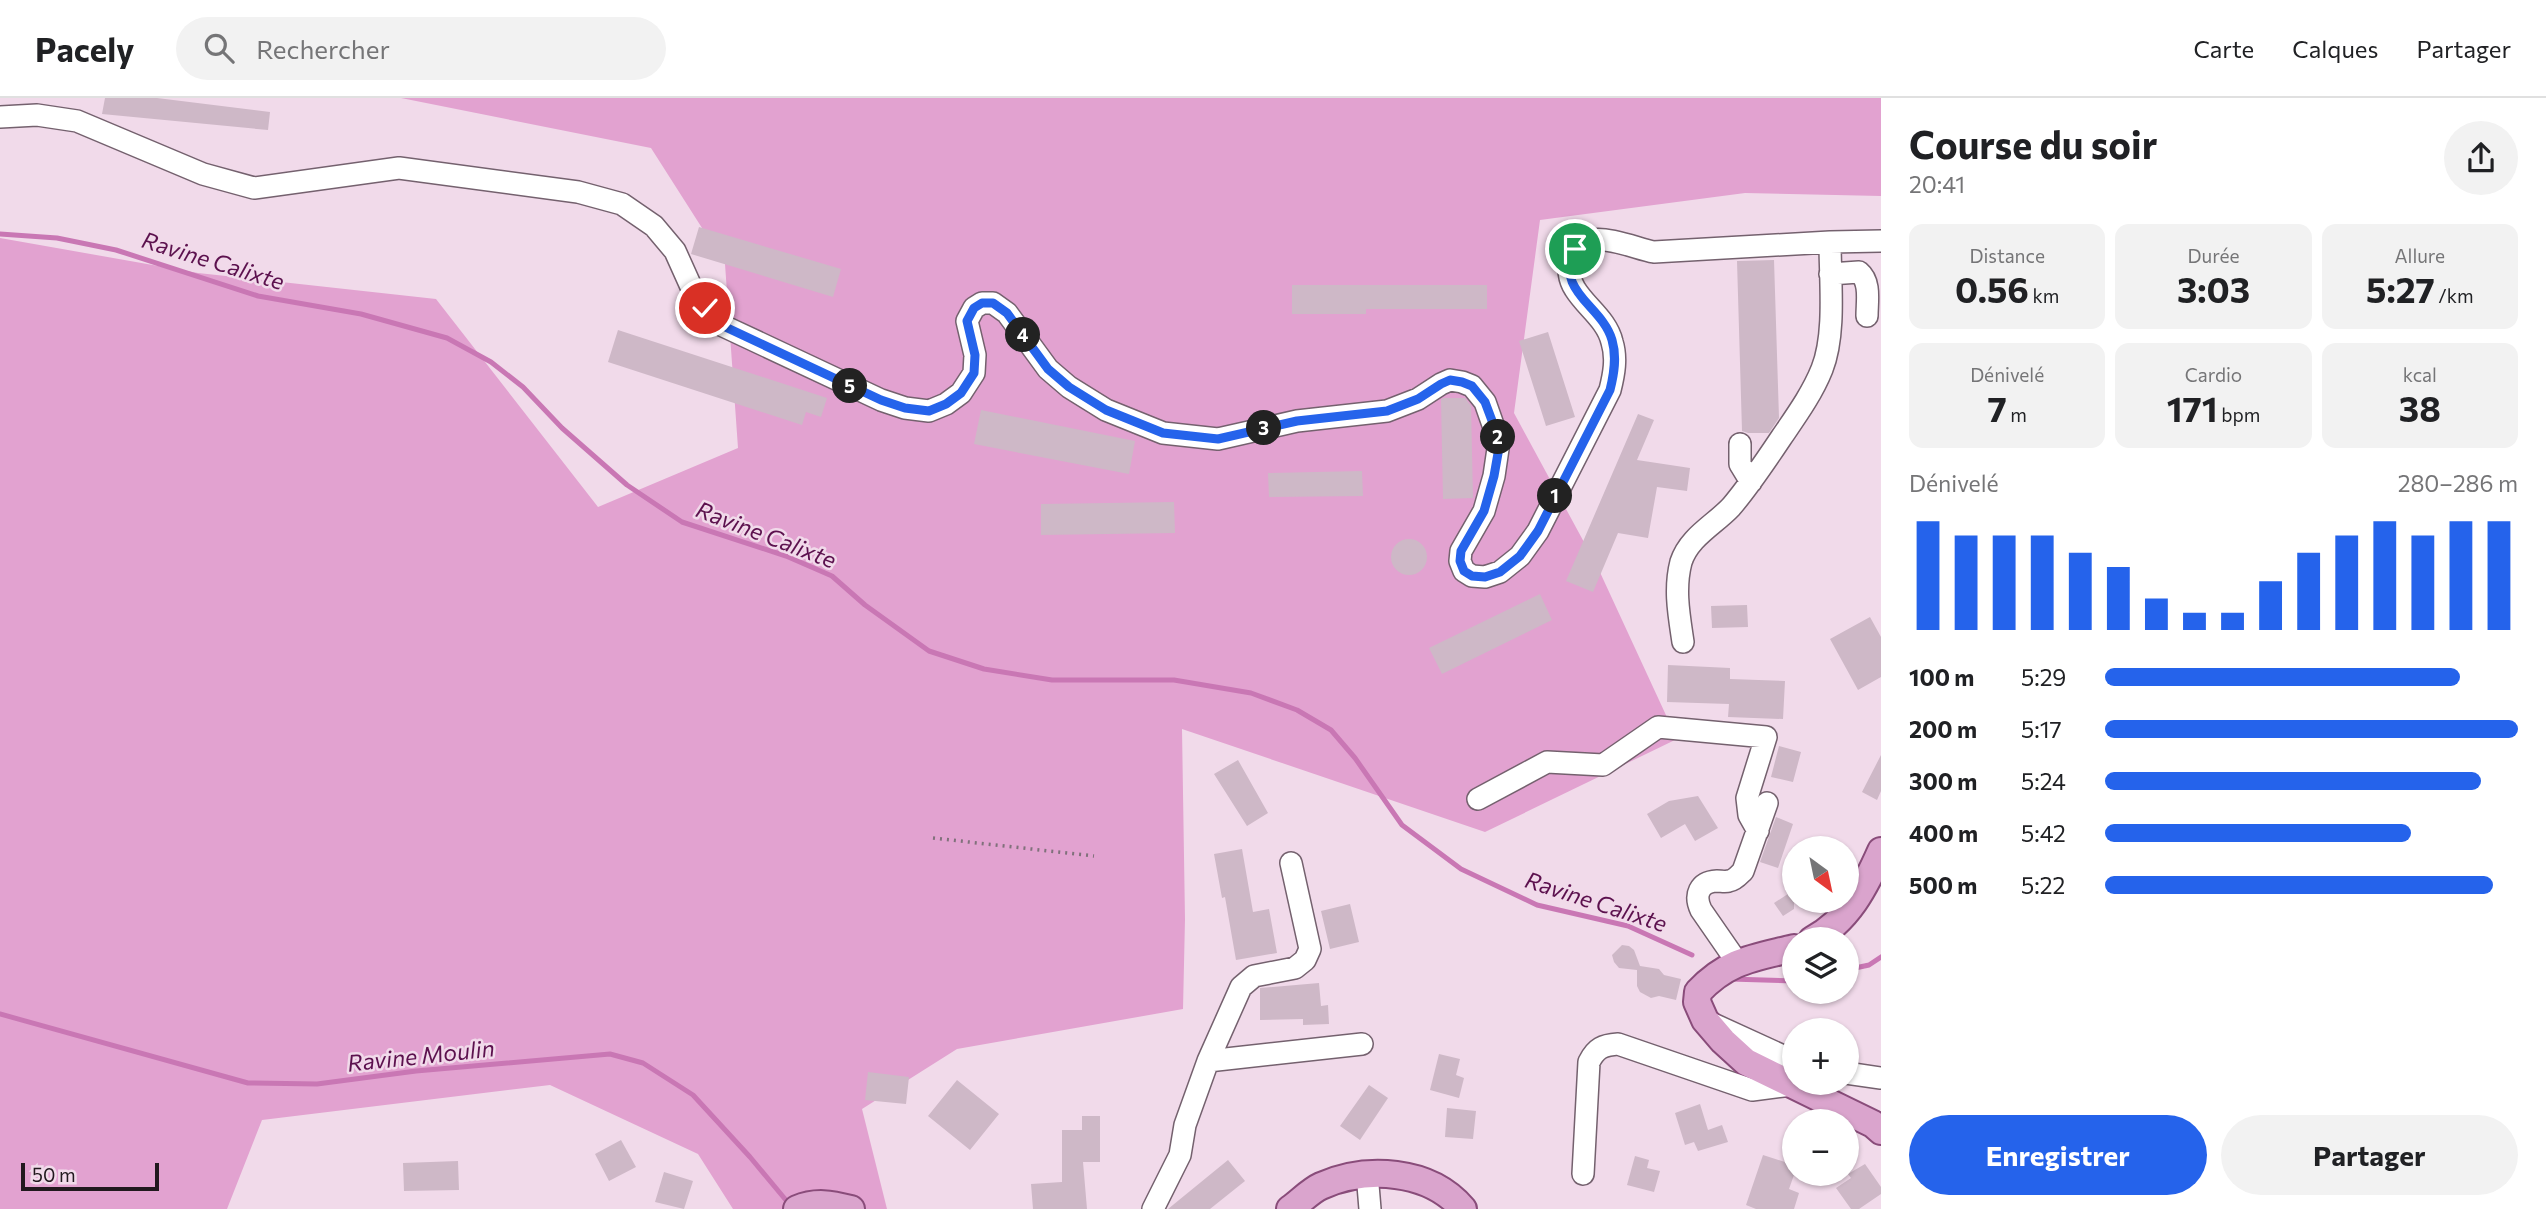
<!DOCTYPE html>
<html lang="fr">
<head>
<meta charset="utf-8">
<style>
	:root { --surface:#fff; --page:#f2f2f2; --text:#202124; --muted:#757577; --line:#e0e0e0; --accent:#2563eb }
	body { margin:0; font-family:Commissioner,sans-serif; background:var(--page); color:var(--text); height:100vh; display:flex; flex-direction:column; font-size:26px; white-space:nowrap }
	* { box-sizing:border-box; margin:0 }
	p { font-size:23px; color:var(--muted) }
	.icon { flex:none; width:38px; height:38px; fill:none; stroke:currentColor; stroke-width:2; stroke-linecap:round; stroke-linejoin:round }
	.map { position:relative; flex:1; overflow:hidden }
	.drawer { display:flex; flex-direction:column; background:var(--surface); width:665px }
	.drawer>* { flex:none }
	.needle { width:46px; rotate:147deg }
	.buttons { position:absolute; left:1782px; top:738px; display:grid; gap:14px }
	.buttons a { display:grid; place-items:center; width:77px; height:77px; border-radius:50%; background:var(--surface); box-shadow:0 2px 5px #0004; font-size:35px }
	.scale { position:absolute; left:21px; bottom:18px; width:138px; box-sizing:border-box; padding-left:7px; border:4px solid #21191e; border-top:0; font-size:19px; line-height:24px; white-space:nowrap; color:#21191e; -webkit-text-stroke:5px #f1daea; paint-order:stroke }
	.pin { position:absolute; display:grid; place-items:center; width:60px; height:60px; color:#fff; margin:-30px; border:4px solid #fff; border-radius:50%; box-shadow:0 2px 7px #0007 }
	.km { position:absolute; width:35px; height:35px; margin:-18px; border-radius:50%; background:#222; color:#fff; font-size:19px; line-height:35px; text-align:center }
	.round { display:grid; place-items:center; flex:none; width:74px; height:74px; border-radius:37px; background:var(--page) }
	.overview { display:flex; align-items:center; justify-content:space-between; height:119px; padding:0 28px }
	h1 { font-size:38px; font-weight:700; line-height:52px }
	.figures { display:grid; grid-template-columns:repeat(3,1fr); gap:10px; height:119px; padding:7px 28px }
	.figures div { display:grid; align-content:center; border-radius:14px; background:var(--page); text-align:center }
	.figures b { font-size:35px; font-weight:700 }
	.figures small { font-size:19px; font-weight:400 }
	.figures p { font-size:19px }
	.chart { height:196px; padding:14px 28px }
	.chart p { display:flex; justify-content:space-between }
	.chart svg { width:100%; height:126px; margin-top:7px; stroke:var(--accent); stroke-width:6 }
	.button { display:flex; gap:14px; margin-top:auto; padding:14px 28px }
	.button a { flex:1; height:80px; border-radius:42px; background:var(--accent); color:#fff; font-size:28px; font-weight:700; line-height:80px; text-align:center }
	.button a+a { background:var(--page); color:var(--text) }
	ul { padding:0 28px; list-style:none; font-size:23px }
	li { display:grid; grid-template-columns:112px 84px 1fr; align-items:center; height:52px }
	li i { height:18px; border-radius:9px; background:var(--accent) }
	header { display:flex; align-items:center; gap:42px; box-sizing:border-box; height:98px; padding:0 35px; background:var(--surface); border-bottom:2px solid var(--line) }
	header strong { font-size:33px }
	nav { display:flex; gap:38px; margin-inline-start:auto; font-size:24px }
	.search { width:490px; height:63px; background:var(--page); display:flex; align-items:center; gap:18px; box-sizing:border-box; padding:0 24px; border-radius:38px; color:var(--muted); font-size:26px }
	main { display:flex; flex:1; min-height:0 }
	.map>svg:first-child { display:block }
	.green { fill:#e2a2d0 }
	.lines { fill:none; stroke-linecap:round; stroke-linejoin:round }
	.stream { stroke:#c977b4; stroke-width:5 }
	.building { fill:#ceb8c7 }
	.minor-casing { stroke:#74616e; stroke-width:24 }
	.major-casing { stroke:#894c7a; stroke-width:30 }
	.path { stroke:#80717b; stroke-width:3.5; stroke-dasharray:2 5; stroke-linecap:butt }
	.minor { stroke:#fff; stroke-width:21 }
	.major { stroke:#daa4cd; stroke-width:26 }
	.route-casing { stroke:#fff; stroke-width:14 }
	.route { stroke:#2563eb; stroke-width:9 }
	.labels { text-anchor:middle; stroke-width:5; stroke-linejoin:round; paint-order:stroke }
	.water-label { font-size:23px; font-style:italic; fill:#5c114e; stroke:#f1daea }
</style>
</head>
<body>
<header>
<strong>Pacely</strong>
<div class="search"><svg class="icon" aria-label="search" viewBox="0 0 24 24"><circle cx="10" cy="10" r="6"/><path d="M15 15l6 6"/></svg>Rechercher</div>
<nav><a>Carte</a><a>Calques</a><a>Partager</a></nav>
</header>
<main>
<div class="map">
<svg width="1881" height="1111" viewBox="0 0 1881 1111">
	<rect width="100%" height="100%" fill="#f1daea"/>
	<!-- green -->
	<path class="green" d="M 401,0 L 1881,0 L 1881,98 L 1745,95 L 1540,122 L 1514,315 L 1598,470 L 1677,641 L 1485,734 L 1182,631 L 1185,821 L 1183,911 L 957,951 L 862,1011 L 887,1111 L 733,1111 L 698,1056 L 550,987 L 262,1022 L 227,1111 L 0,1111 L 0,140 L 198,175 L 436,201 L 598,409 L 738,350 L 725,166 L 651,50 Z"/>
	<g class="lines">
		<!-- stream -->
		<path class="stream" d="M 0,136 L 57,140 L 116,152 L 258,198 L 361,216 L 447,240 L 491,264 L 523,289 L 562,330 L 627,387 L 682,424 L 786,458 L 832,478 L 865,507 L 929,553 L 984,571 L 1052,582 L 1174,582 L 1251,595 L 1297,612 L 1331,632 L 1355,660 L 1402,727 L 1461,771 L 1537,807 L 1628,828 L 1692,857
			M 1846,872 L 1869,867 L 1881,859
			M 1730,881 L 1794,883
			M 0,916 L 248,985 L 317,986 L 416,973 L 610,956 L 643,965 L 693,997 L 750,1059 L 790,1107"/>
	</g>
	<!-- building -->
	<path class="building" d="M 105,0 L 157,0 L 270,14 L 268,32 L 102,16 Z
		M 699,129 L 841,171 L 833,199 L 691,156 Z
		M 1774,162 L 1779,320 L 1769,335 L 1748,335 L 1742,333 L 1737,163 Z
		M 1292,187 L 1487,187 L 1487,211 L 1366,211 L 1366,216 L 1292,216 Z
		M 618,232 L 827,300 L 821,319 L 806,314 L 802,327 L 608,264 Z
		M 1548,234 L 1575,319 L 1546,328 L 1519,243 Z
		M 1443,300 L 1465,300 L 1471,308 L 1473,400 L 1443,401 L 1441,302 Z
		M 981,312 L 1135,343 L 1129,376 L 974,346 Z
		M 1638,316 L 1654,322 L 1637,362 L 1690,370 L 1687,393 L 1657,389 L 1648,440 L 1618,435 L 1593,494 L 1566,483 Z
		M 1362,373 L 1363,398 L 1269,399 L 1268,375 Z
		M 1174,404 L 1175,435 L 1041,437 L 1041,406 Z
		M1391 459a18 18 0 1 1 36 0a18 18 0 1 1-36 0Z
		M 1540,496 L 1552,522 L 1442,576 L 1429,550 Z
		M 1747,507 L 1748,529 L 1712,530 L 1711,508 Z
		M 1870,519 L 1881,539 L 1881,579 L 1858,592 L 1830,541 Z
		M 1668,567 L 1730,570 L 1730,581 L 1785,583 L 1783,621 L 1728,619 L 1729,606 L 1667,604 Z
		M 1779,648 L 1801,654 L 1793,684 L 1771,679 Z
		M 1881,657 L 1881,693 L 1877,702 L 1862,694 Z
		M 1238,662 L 1268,715 L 1247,728 L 1214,676 Z
		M 1698,698 L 1718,730 L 1695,743 L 1685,726 L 1661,740 L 1647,716 L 1669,703 Z
		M 1776,719 L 1793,726 L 1778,770 L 1760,764 Z
		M 1242,751 L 1253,814 L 1269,811 L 1277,855 L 1236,862 L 1225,799 L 1222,800 L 1214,756 Z
		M 1794,792 L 1794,811 L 1783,818 L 1774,805 Z
		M 1350,806 L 1359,844 L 1330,851 L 1321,813 Z
		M 1622,847 L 1629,848 L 1634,852 L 1640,868 L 1659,871 L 1664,877 L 1681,881 L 1676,902 L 1659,898 L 1651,900 L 1640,894 L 1637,888 L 1637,872 L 1619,870 L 1614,864 L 1612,857 Z
		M 1319,885 L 1321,908 L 1328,907 L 1329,926 L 1303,927 L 1303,921 L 1260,922 L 1260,890 Z
		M 1439,956 L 1460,961 L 1456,977 L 1464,980 L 1459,1000 L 1430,992 Z
		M 868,974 L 909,979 L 906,1006 L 865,1002 Z
		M 957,982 L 999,1016 L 970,1052 L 928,1018 Z
		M 1369,987 L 1388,1000 L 1360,1042 L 1340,1028 Z
		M 1700,1006 L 1708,1032 L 1722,1027 L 1728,1044 L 1698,1053 L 1694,1044 L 1685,1047 L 1675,1015 Z
		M 1447,1010 L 1476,1013 L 1473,1041 L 1445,1039 Z
		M 1082,1018 L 1100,1018 L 1100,1064 L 1083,1064 L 1087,1111 L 1033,1111 L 1031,1086 L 1062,1084 L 1062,1032 L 1082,1032 Z
		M 621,1042 L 636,1069 L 609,1083 L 595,1056 Z
		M 1763,1057 L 1794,1067 L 1794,1077 L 1789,1091 L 1799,1095 L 1794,1111 L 1756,1111 L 1746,1107 Z
		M 1635,1058 L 1649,1062 L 1647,1070 L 1660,1073 L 1654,1094 L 1627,1087 Z
		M 1228,1062 L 1245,1083 L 1210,1111 L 1168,1111 Z
		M 458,1063 L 459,1092 L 404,1093 L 403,1065 Z
		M 1865,1066 L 1881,1089 L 1881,1096 L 1859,1111 L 1851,1111 L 1836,1090 L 1851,1080 L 1848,1076 Z
		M 664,1074 L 693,1083 L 684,1111 L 655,1104 Z"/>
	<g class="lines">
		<defs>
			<path id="minor" d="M 0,19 L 37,17 L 77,23 L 203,76 L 254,90 L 399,70 L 578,94 L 622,106 L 654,128 L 675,153 L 693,193 L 719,226 L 881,302 L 905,310 L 929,313 L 946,306 L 961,295 L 974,275 L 975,257 L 967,223 L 974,210 L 982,205 L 993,205 L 1007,215 L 1048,271 L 1069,289 L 1106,312 L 1163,335 L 1218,341 L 1297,323 L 1387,313 L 1418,301 L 1441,286 L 1450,282 L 1462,284 L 1472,288 L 1485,304 L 1499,344 L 1494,378 L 1484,413 L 1461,453 L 1460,463 L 1464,473 L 1472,478 L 1485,479 L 1500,474 L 1520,458 L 1538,433 L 1610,292 C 1614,276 1617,260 1612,244 C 1607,222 1586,209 1575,191 C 1569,182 1567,169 1571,159 C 1584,125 1631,150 1654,154 L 1830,144 L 1881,143
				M 1830,176 L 1859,174 C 1871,184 1867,203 1867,218
				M 1740,346 L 1740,366 L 1751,384
				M 1683,544 C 1679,517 1674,491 1681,464 C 1689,439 1714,427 1731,409 C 1749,388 1765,364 1781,340 C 1796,318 1812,296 1822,271 C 1836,236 1830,182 1830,144
				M 1478,701 L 1547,664 L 1603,667 L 1658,629 L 1766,639 L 1747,700 L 1749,717 L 1758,733
				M 1737,864 L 1701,812 C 1694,797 1699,784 1717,783 C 1721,783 1725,784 1729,783 C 1735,782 1739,777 1743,773 L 1767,705
				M 1713,926 L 1794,963
				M 1208,963 L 1362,946
				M 1846,975 L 1881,980
				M 1367,1075 L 1370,1111
				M 1583,1076 L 1589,964 C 1596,950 1603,947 1618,946 L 1752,992 L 1792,987
				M 1153,1111 L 1180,1057 L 1185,1027 L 1208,963 L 1241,889 L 1254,878 L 1295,870 L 1305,862 L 1310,851 L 1291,765"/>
			<path id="major" d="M 1812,842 C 1848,823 1865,789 1881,753
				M 1794,850 C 1754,860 1728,862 1698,894 L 1697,904 L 1705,922 L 1723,943 L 1746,964 L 1873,1026 L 1881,1033
				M 797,1111 C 816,1103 831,1106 851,1111
				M 1290,1111 C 1300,1104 1310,1093 1321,1088 C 1366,1068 1429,1071 1463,1111"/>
		</defs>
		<!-- minor casing -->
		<use href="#minor" class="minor-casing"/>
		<!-- major casing -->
		<use href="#major" class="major-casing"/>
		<!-- path -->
		<path class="path" d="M 933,740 L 1094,758"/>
		<!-- minor -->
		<use href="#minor" class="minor"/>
		<!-- major -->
		<use href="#major" class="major"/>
	</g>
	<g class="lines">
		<defs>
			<path id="route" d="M 705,210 L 719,226 L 881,302 L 905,310 L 929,313 L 946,306 L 961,295 L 974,275 L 975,257 L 967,223 L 974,210 L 982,205 L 993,205 L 1007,215 L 1048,271 L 1069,289 L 1106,312 L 1163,335 L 1218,341 L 1297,323 L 1387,313 L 1418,301 L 1441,286 L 1450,282 L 1462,284 L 1472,288 L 1485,304 L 1500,344 L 1494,378 L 1484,413 L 1461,453 L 1460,463 L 1464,473 L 1472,478 L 1485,479 L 1500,474 L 1520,458 L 1538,433 L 1610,292 C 1614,276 1617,259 1612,242 C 1602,207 1554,194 1575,151"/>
		</defs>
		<!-- route casing -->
		<use href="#route" class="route-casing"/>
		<!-- route -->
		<use href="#route" class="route"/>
	</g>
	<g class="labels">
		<!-- water labels -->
		<g class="water-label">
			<text transform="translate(213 163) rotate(17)" y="8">Ravine Calixte</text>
			<text transform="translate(766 437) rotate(21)" y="8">Ravine Calixte</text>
			<text transform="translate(1596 804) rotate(18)" y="8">Ravine Calixte</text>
			<text transform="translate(421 958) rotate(-6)" y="8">Ravine Moulin</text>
		</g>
	</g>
</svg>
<div class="buttons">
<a><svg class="needle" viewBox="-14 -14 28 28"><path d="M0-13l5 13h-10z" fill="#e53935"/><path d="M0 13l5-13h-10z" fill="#757577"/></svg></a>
<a><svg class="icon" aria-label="layers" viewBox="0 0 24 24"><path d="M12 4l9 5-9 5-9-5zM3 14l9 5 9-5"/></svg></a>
<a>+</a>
<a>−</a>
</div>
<div class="scale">50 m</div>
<div class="pin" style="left:1575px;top:151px;background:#1e9e55"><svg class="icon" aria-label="arrive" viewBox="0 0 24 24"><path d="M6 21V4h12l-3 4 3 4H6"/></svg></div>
<div class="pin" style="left:705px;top:210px;background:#d93025"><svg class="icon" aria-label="check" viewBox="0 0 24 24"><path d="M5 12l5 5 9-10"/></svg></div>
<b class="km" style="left:1555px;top:398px">1</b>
<b class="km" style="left:1498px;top:339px">2</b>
<b class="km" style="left:1264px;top:330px">3</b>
<b class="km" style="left:1023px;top:237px">4</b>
<b class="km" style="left:850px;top:288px">5</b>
</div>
<section class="drawer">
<div class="overview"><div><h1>Course du soir</h1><p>20:41</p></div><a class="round"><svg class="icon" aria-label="share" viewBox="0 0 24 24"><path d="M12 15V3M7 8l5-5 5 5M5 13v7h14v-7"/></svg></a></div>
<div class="figures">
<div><p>Distance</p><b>0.56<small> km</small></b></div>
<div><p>Durée</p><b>3:03</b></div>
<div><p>Allure</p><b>5:27<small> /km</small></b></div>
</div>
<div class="figures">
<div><p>Dénivelé</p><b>7<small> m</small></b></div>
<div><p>Cardio</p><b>171<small> bpm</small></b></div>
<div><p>kcal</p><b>38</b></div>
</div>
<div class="chart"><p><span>Dénivelé</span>280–286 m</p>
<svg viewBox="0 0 160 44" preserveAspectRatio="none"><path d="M5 44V6M15 44V11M25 44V11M35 44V11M45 44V17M55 44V22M65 44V33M75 44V38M85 44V38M95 44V27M105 44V17M115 44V11M125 44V6M135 44V11M145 44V6M155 44V6"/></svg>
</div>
<ul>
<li><b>100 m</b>5:29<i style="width:86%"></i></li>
<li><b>200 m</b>5:17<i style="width:100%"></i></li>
<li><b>300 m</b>5:24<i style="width:91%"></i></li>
<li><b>400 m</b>5:42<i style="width:74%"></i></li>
<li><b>500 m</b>5:22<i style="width:94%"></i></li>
</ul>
<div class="button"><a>Enregistrer</a><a>Partager</a></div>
</section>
</main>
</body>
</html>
